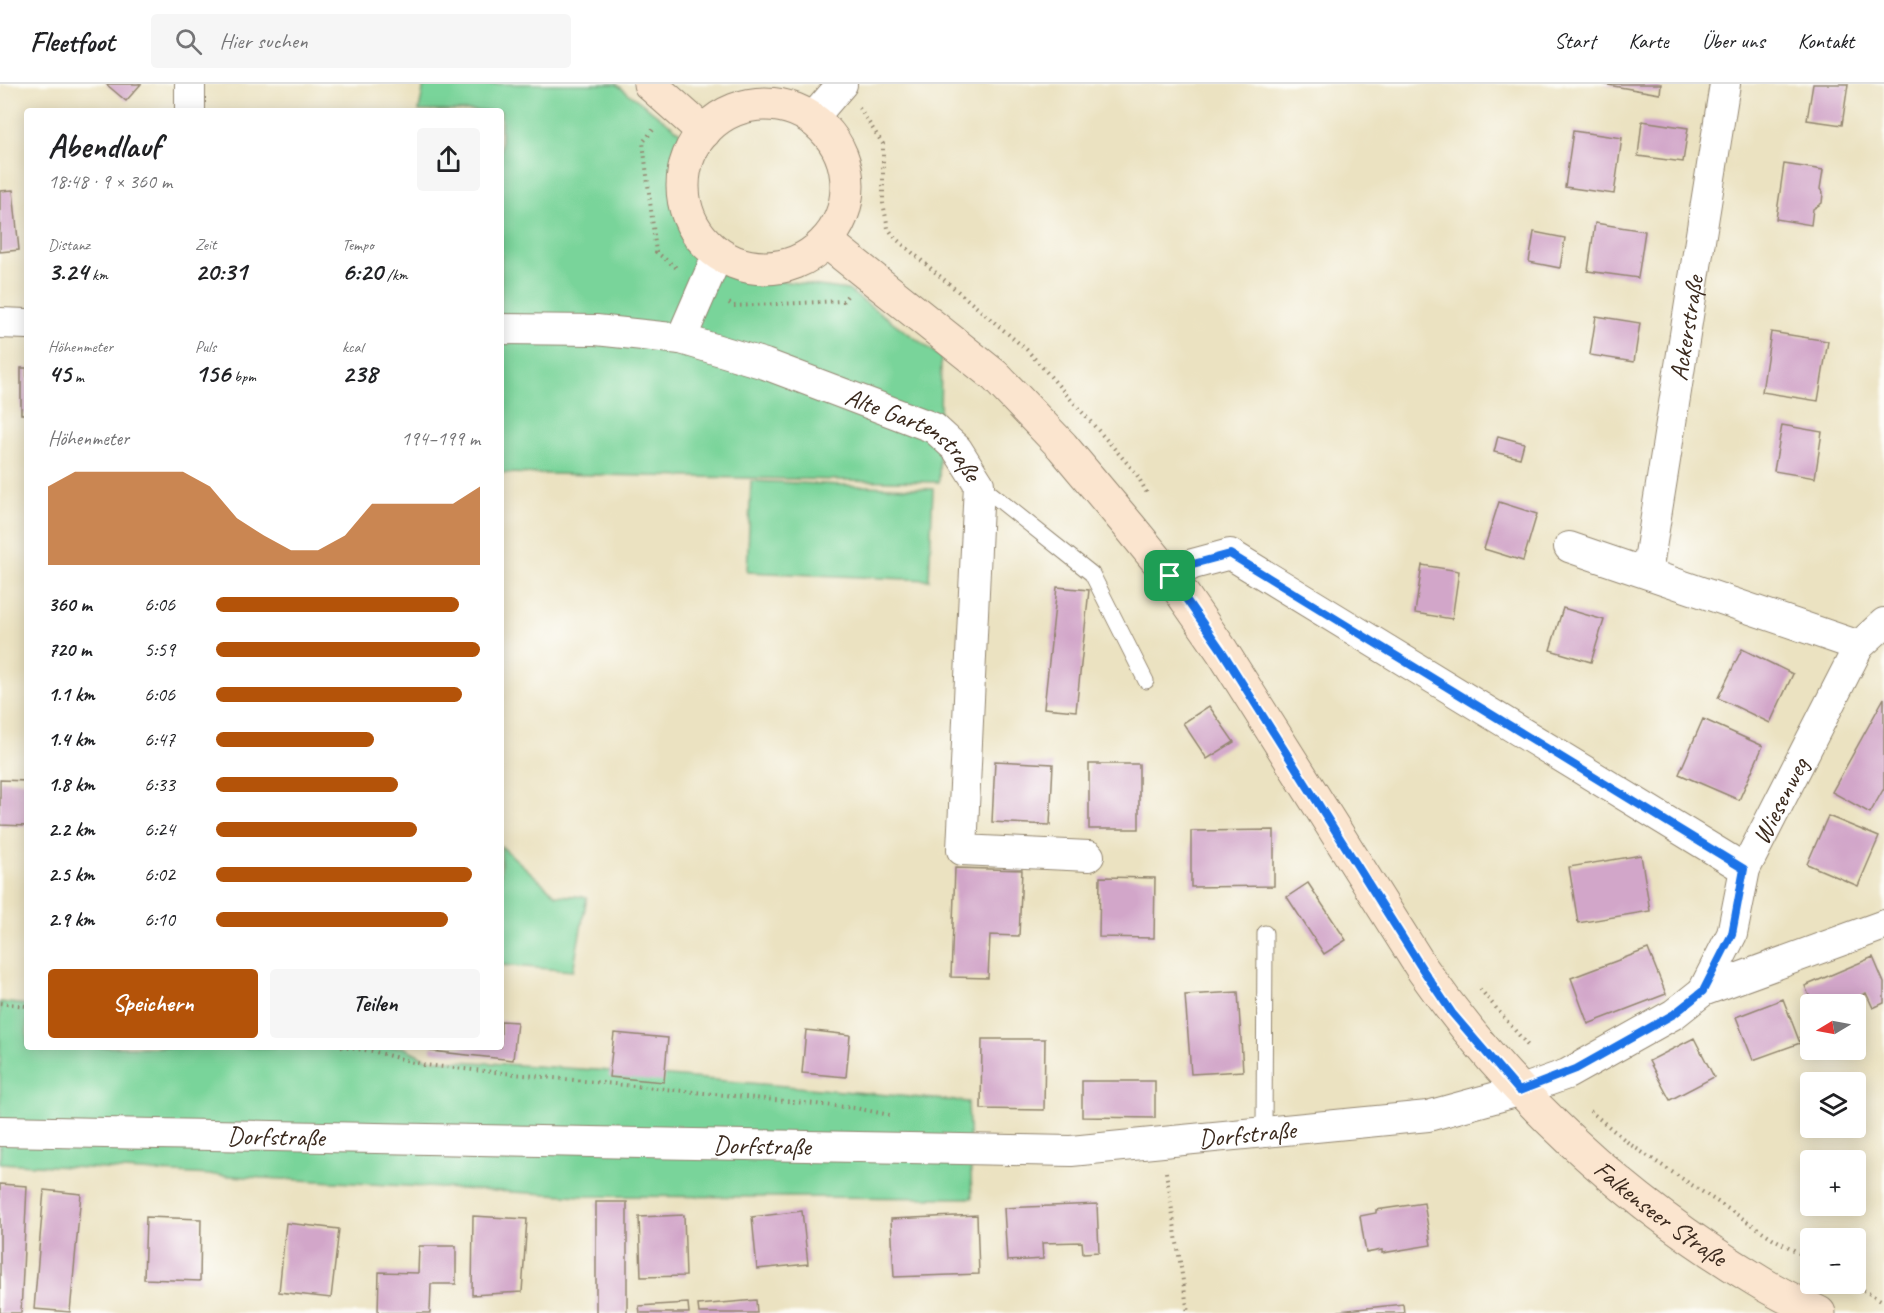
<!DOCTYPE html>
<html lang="de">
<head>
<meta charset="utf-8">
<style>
	:root { --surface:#fff; --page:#f6f6f6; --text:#202124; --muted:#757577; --line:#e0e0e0; --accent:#b45309 }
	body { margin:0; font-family:Caveat,sans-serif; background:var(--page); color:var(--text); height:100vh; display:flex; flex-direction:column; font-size:22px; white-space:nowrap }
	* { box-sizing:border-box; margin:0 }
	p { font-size:20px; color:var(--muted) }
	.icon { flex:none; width:33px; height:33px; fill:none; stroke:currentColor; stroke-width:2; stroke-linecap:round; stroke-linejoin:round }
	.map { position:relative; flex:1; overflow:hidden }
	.panel { position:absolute; left:24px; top:24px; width:480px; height:942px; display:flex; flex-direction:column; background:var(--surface); border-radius:6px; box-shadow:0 3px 15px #0003 }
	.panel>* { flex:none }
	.needle { width:39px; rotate:260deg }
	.tools { position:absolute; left:1800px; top:910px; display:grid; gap:12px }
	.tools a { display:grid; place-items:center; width:66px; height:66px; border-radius:6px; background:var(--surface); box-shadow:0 3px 15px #0003; font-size:30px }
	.pin { position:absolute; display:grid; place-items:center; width:51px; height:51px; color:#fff; margin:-26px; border-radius:12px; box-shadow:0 3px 9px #0006 }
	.round { display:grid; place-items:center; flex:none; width:63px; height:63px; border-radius:6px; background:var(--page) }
	.overview { display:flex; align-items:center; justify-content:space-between; height:102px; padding:0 24px }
	h1 { font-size:33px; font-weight:600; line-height:45px }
	.stats { display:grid; grid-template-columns:repeat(3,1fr); gap:9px; height:102px; padding:6px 24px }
	.stats div { display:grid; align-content:center }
	.stats b { font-size:26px; font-weight:600 }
	.stats small { font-size:16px; font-weight:400 }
	.stats p { font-size:16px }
	.chart { height:168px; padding:12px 24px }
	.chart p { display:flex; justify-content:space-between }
	.chart svg { width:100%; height:108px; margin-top:6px; fill:var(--accent); opacity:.7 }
	.cta { display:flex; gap:12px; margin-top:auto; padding:12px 24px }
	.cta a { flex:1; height:69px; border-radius:6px; background:var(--accent); color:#fff; font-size:24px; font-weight:600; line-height:69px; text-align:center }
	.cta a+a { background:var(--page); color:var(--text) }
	ul { padding:0 24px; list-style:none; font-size:20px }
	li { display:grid; grid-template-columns:96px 72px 1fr; align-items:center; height:45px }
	li i { height:15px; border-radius:8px; background:var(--accent) }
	header { display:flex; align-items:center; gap:36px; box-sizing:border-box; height:84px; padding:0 30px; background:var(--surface); border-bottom:2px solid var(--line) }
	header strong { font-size:28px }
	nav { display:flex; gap:33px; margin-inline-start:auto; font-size:21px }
	.search { width:420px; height:54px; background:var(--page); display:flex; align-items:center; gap:15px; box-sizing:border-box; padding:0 21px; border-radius:6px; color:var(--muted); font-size:22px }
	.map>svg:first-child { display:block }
	.green { fill:#79d49a; stroke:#5a7f5c; stroke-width:1.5 }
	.building { fill:#d2a6c9 }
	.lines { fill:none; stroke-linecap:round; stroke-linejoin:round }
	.service-casing { stroke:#938670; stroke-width:17 }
	.minor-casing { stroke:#938670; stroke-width:32 }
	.secondary-casing { stroke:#938670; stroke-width:35 }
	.path { stroke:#938670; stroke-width:4; stroke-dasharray:1.5 4.5; stroke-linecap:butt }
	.service { stroke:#fff; stroke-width:15 }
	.minor { stroke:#fff; stroke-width:30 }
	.secondary { stroke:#fbe5cf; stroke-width:33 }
	.route-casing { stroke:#fff; stroke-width:12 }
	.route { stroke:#1a73e8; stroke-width:8 }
	.labels { text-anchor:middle; stroke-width:4.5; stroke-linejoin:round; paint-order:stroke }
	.street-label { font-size:26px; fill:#3b2a1e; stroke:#fdfcf7 }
</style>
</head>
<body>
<header>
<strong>Fleetfoot</strong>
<div class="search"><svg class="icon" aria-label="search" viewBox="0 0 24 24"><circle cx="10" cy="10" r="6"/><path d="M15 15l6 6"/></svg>Hier suchen</div>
<nav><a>Start</a><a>Karte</a><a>Über uns</a><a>Kontakt</a></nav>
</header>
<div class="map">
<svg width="1884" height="1229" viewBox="0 0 1884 1229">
	<rect width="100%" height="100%" fill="#fdfcf7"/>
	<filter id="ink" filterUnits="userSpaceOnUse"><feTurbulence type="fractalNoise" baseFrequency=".0167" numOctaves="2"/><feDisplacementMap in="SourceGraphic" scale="12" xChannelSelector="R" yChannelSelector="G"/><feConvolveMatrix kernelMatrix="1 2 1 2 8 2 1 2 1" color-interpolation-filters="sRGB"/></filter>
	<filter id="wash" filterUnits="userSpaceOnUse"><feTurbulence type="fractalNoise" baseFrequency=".008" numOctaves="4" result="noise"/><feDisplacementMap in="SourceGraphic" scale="24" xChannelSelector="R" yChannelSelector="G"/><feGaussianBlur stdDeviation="1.35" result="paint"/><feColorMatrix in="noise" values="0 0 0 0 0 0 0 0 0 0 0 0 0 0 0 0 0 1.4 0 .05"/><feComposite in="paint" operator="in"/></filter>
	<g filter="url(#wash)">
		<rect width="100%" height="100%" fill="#ebe2c1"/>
		<!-- green -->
		<path class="green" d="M 424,0 L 616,0 L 680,48 L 676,89 L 683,138 L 722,189 L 848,206 L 941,273 L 939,398 L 501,389 L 501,27 L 419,27 Z
			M 751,397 L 933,405 L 929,496 L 747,488 Z
			M 501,762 L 556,811 L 587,813 L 573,887 L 501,881 Z
			M 0,918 L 27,921 L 27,963 L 403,963 L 427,975 L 612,987 L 968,1018 L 972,1114 L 583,1112 L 0,1079 Z"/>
		<g id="blocks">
			<!-- building -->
			<path class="building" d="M 106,0 L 141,0 L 126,17 Z
				M 1602,0 L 1661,0 L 1660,10 Z
				M 1813,0 L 1848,0 L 1842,41 L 1807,36 Z
				M 1642,37 L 1688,44 L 1683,78 L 1638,72 Z
				M 1573,47 L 1622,54 L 1614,110 L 1565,103 Z
				M 1784,80 L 1823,86 L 1820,105 L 1823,109 L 1822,119 L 1813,125 L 1811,141 L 1776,135 Z
				M 13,106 L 19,166 L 0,168 L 0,107 Z
				M 1595,139 L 1645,147 L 1638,194 L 1588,187 Z
				M 1534,148 L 1565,154 L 1560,184 L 1529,178 Z
				M 1596,232 L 1640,239 L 1634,278 L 1590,271 Z
				M 1771,248 L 1828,257 L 1818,317 L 1762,308 Z
				M 21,284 L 27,284 L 27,330 L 21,330 Z
				M 1782,341 L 1822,348 L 1815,394 L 1774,387 Z
				M 1498,352 L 1524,359 L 1520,374 L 1494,368 Z
				M 1499,418 L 1537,430 L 1523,477 L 1484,465 Z
				M 1422,481 L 1459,487 L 1452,535 L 1415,529 Z
				M 1057,503 L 1089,506 L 1076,627 L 1044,624 Z
				M 1563,524 L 1604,536 L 1591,578 L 1550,566 Z
				M 1742,565 L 1793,590 L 1770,639 L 1718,614 Z
				M 1884,614 L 1884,706 L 1883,706 L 1870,729 L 1832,708 Z
				M 1209,622 L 1234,658 L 1207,675 L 1183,639 Z
				M 1703,635 L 1763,662 L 1739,716 L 1679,690 Z
				M 995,677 L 1053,680 L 1050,741 L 992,738 Z
				M 1089,680 L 1139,680 L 1139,745 L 1089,745 Z
				M 0,696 L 27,697 L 27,742 L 0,741 Z
				M 1828,732 L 1879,753 L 1858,802 L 1807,780 Z
				M 1274,746 L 1274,802 L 1191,803 L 1191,747 Z
				M 1641,771 L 1650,827 L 1578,839 L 1569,783 Z
				M 955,784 L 1022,786 L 1019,852 L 990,851 L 988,894 L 951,893 Z
				M 1100,793 L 1155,794 L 1154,854 L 1099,853 Z
				M 1308,799 L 1346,856 L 1324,870 L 1287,813 Z
				M 1648,865 L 1666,910 L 1588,940 L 1571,894 Z
				M 1873,873 L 1884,899 L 1884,919 L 1873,924 L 1866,909 L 1838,921 L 1813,921 L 1805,902 Z
				M 1238,908 L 1243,987 L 1191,990 L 1185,911 Z
				M 1783,915 L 1800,959 L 1753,976 L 1736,933 Z
				M 501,937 L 517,938 L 513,976 L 431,967 L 431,963 L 501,963 Z
				M 806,946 L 850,951 L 846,993 L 802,989 Z
				M 614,949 L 668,954 L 664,998 L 609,993 Z
				M 1694,954 L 1714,993 L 1670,1016 L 1649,977 Z
				M 982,955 L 1045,955 L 1044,1026 L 981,1025 Z
				M 1082,997 L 1155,997 L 1155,1034 L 1082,1033 Z
				M 0,1100 L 27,1102 L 21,1229 L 0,1229 Z
				M 44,1106 L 81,1110 L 70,1228 L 34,1225 Z
				M 596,1118 L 627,1118 L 627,1229 L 596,1229 Z
				M 1424,1119 L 1431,1161 L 1382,1169 L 1382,1166 L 1366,1169 L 1360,1132 L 1376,1129 L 1376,1126 Z
				M 1097,1120 L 1099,1168 L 1083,1169 L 1082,1158 L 1042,1159 L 1043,1175 L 1007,1177 L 1004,1124 Z
				M 802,1127 L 808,1180 L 757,1185 L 752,1133 Z
				M 684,1131 L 686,1192 L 641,1193 L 639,1133 Z
				M 977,1131 L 979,1190 L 894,1193 L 891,1135 Z
				M 473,1132 L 527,1135 L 522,1208 L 472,1211 Z
				M 146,1133 L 201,1135 L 200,1197 L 144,1195 Z
				M 286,1139 L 339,1145 L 331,1214 L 279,1208 Z
				M 419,1162 L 456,1162 L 456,1200 L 431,1200 L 430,1229 L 378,1229 L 379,1188 L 418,1189 Z
				M 756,1216 L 757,1229 L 699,1229 L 698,1221 Z
				M 688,1219 L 689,1229 L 640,1229 L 639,1222 Z
				M 1403,1220 L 1404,1229 L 1339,1229 L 1339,1227 Z"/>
		</g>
	</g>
	<g filter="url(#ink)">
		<use href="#blocks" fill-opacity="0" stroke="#938670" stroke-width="1.5"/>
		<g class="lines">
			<defs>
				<path id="service" d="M 979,400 L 1092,490 L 1146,597
					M 1264,1049 L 1265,849"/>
				<g id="minor">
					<path d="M 190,0 L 190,27"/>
					<path d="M 812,35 L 842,0"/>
					<path d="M 0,239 L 27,240"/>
					<path id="s1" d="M 501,245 L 596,246 L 681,255 L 765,280 L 934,344 L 957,365 L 979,400 L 962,766 L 1089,772"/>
					<path d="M 681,255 L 718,170"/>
					<path d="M 1569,463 L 1859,562"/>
					<path id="s2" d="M 1647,489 L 1725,0"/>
					<path d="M 1170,492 L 1193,480 L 1230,470 L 1745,785"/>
					<path id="s3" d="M 1703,907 L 1732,850 L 1745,785 L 1859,562 L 1884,539"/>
					<path id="s4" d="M 0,1047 L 1071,1067 L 1428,1032 L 1519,1007 L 1567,990 L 1674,930 L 1703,907 L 1884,841"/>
				</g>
				<g id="secondary">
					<path d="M 650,0 L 704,48"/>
					<circle cx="765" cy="102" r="82"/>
					<path id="s5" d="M 826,157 L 995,292 L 1062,362 L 1130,443 L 1170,492 L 1222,567 L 1423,886 C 1511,1012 1626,1118 1758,1197 C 1777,1209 1798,1219 1819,1229"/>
				</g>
			</defs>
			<!-- service casing -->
			<use href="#service" class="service-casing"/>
			<!-- minor casing -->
			<use href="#minor" class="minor-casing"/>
			<!-- secondary casing -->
			<use href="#secondary" class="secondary-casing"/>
			<!-- path -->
			<path class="path" d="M 859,24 L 883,60 L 883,119 L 888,144 L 895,154 L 1027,266 L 1136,389 L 1148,411
				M 653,46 L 643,58 L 656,168 L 678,185
				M 729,219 L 733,222 L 843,217 L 847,212
				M 1480,905 L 1529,963
				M 0,919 L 27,922
				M 341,963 L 372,967 L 424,981 L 855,1024 L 890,1031
				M 1590,1027 L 1631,1061 L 1774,1155 L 1810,1175
				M 1166,1088 L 1188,1229
				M 1853,1200 L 1884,1218"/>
			<!-- service -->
			<use href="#service" class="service"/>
			<!-- minor -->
			<use href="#minor" class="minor"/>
			<!-- secondary -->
			<use href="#secondary" class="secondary"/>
		</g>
	</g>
	<g class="lines" filter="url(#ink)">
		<defs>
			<path id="route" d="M 1230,470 L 1744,785 L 1732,850 L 1703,907 L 1674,930 L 1576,985 L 1519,1007 L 1452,929 L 1423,886 L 1222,567 L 1170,492 L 1193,480 Z"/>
		</defs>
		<!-- route casing -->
		<use href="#route" class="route-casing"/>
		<!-- route -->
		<use href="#route" class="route"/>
	</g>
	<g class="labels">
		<!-- street labels -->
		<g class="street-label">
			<text dy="9" stroke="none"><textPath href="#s2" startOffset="248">Ackerstraße</textPath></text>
			<text dy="9" stroke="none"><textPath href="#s1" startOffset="435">Alte Gartenstraße</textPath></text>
			<text dy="9" stroke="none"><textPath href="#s3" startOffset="207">Wiesenweg</textPath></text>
			<text dy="9" stroke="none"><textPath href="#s4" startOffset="1248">Dorfstraße</textPath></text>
			<text dy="9" stroke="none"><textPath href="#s4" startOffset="276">Dorfstraße</textPath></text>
			<text dy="9" stroke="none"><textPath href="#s4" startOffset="762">Dorfstraße</textPath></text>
			<text dy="9" stroke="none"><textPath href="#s5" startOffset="1292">Falkenseer Straße</textPath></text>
		</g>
	</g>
</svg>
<div class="tools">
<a><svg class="needle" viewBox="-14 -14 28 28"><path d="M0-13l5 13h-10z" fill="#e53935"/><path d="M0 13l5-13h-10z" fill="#757577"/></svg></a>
<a><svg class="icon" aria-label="layers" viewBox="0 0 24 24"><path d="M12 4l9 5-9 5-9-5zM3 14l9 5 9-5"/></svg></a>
<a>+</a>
<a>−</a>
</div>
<div class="pin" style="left:1170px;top:492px;background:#1e9e55"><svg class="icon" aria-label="arrive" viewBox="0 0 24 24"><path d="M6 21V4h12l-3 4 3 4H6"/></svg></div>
<section class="panel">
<div class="overview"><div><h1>Abendlauf</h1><p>18:48 · 9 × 360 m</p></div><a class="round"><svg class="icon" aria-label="share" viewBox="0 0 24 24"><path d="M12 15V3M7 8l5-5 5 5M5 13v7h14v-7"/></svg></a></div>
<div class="stats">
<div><p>Distanz</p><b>3.24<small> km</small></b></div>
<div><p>Zeit</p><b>20:31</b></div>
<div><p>Tempo</p><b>6:20<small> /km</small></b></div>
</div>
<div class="stats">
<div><p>Höhenmeter</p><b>45<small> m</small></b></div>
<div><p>Puls</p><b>156<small> bpm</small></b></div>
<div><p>kcal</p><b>238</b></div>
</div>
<div class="chart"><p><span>Höhenmeter</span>194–199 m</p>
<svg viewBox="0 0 160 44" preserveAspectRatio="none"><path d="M0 44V12L10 6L20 6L30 6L40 6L50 6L60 12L70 25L80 32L90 38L100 38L110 32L120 19L130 19L140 19L150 19L160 12V44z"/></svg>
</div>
<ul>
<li><b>360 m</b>6:06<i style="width:92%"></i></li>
<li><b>720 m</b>5:59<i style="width:100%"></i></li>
<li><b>1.1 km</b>6:06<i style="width:93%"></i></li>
<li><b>1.4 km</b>6:47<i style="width:60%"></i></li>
<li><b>1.8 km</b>6:33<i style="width:69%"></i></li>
<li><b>2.2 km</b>6:24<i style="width:76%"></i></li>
<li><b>2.5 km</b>6:02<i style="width:97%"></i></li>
<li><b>2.9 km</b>6:10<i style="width:88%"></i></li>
</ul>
<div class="cta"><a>Speichern</a><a>Teilen</a></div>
</section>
</div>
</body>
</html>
